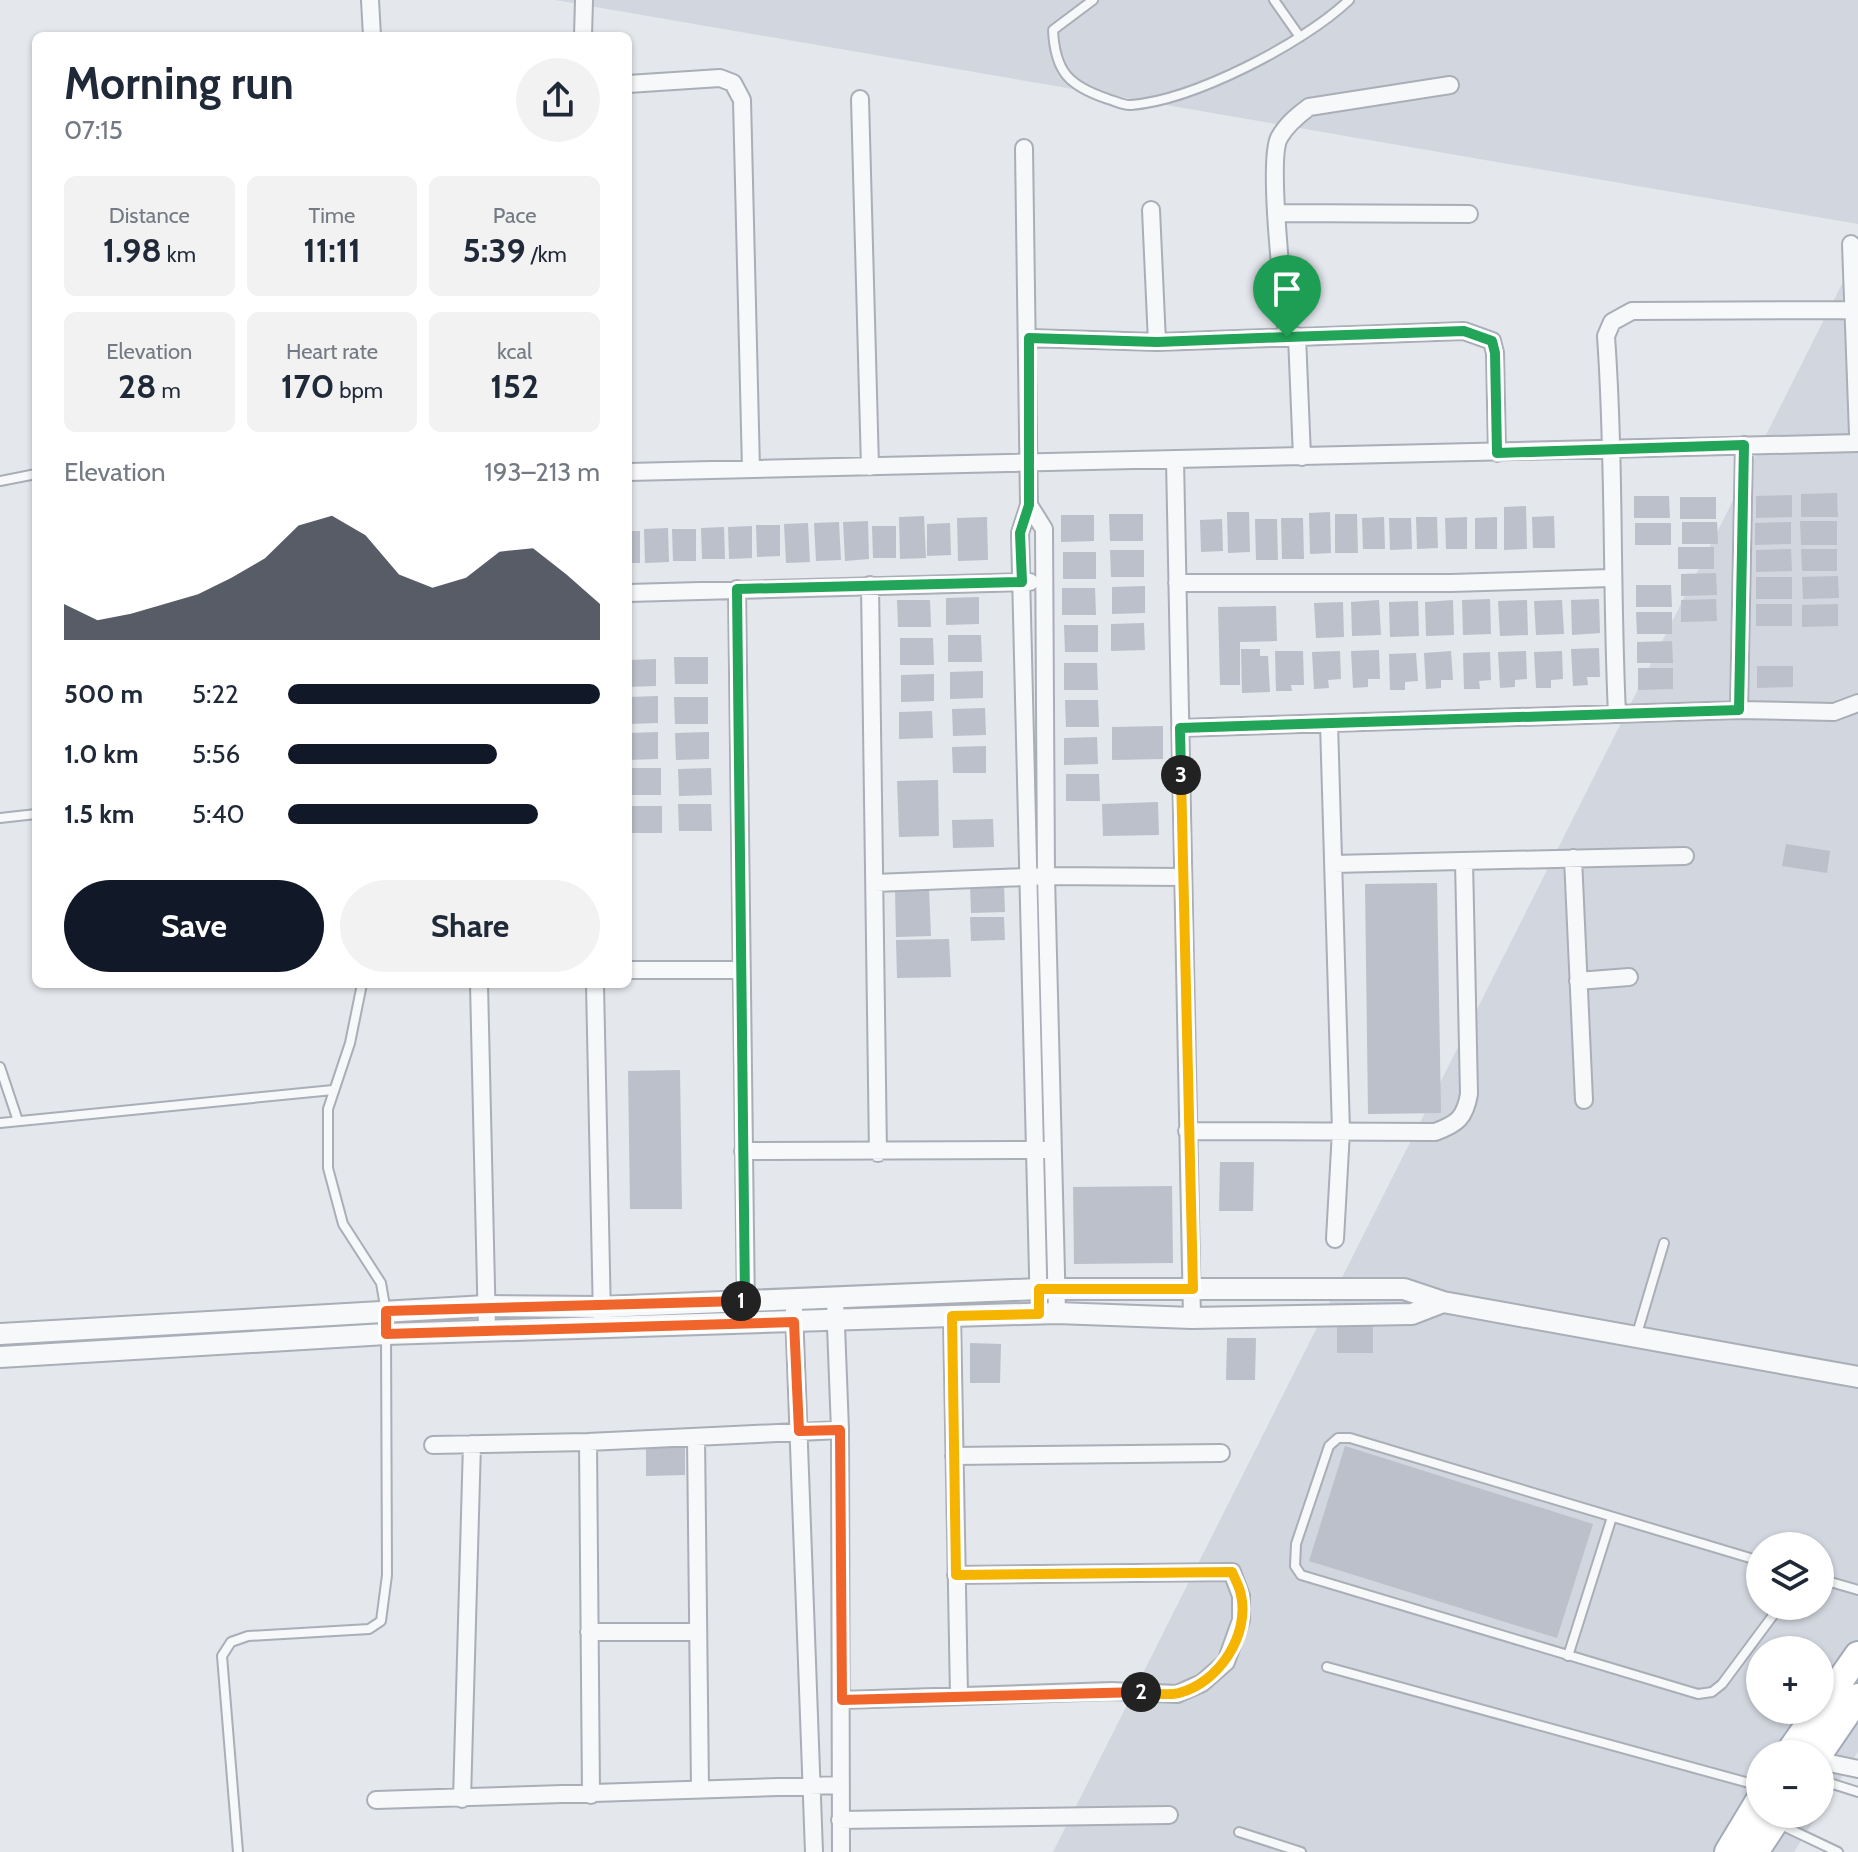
<!DOCTYPE html>
<html lang="en">
<head>
<meta charset="utf-8">
<style>
	:root { --surface:#fff; --page:#f2f2f3; --text:#1f2937; --muted:#747a83; --accent:#111827 }
	body { margin:0; font-family:Cabin,sans-serif; background:var(--page); color:var(--text); height:100vh; display:flex; flex-direction:column; font-size:30px; white-space:nowrap }
	* { box-sizing:border-box; margin:0 }
	p { font-size:26px; color:var(--muted) }
	.icon { flex:none; width:44px; height:44px; fill:none; stroke:currentColor; stroke-width:2; stroke-linecap:round; stroke-linejoin:round }
	.map { position:relative; flex:1; overflow:hidden }
	.side { position:absolute; left:32px; top:32px; width:600px; height:956px; display:flex; flex-direction:column; background:var(--surface); border-radius:12px; box-shadow:0 2px 6px #0004 }
	.side>* { flex:none }
	.tools { position:absolute; left:1746px; top:1532px; display:grid; gap:16px }
	.tools a { display:grid; place-items:center; width:88px; height:88px; border-radius:50%; background:var(--surface); box-shadow:0 2px 6px #0004; font-size:40px }
	.pin { position:absolute; display:grid; place-items:center; width:68px; height:68px; color:#fff; margin:-82px -34px; border-radius:50% 50% 50% 0; rotate:-45deg; box-shadow:0 0 8px #0007 }
	.pin .icon { rotate:45deg }
	.km { position:absolute; width:40px; height:40px; margin:-20px; border-radius:50%; background:#222; color:#fff; font-size:22px; line-height:40px; text-align:center }
	.round { display:grid; place-items:center; flex:none; width:84px; height:84px; border-radius:42px; background:var(--page) }
	.head { display:flex; align-items:center; justify-content:space-between; height:136px; padding:0 32px }
	h1 { font-size:44px; font-weight:700; line-height:60px }
	.figures { display:grid; grid-template-columns:repeat(3,1fr); gap:12px; height:136px; padding:8px 32px }
	.figures div { display:grid; align-content:center; border-radius:12px; background:var(--page); text-align:center }
	.figures b { font-size:34px; font-weight:700 }
	.figures small { font-size:22px; font-weight:400 }
	.figures p { font-size:22px }
	.chart { height:224px; padding:16px 32px }
	.chart p { display:flex; justify-content:space-between }
	.chart svg { width:100%; height:144px; margin-top:8px; fill:var(--accent); opacity:.7 }
	.button { display:flex; gap:16px; margin-top:auto; padding:16px 32px }
	.button a { flex:1; height:92px; border-radius:48px; background:var(--accent); color:#fff; font-size:32px; font-weight:700; line-height:92px; text-align:center }
	.button a+a { background:var(--page); color:var(--text) }
	ul { padding:0 32px; list-style:none; font-size:26px }
	li { display:grid; grid-template-columns:128px 96px 1fr; align-items:center; height:60px }
	li i { height:20px; border-radius:10px; background:var(--accent) }
	.map>svg:first-child { display:block }
	.built { fill:#d2d6de; fill-rule:evenodd }
	.building { fill:#bbc0ca }
	.lines { fill:none; stroke-linecap:round; stroke-linejoin:round }
	.service-casing { stroke:#a9aeb7; stroke-width:12 }
	.minor-casing { stroke:#a9aeb7; stroke-width:20 }
	.tertiary-casing { stroke:#a9aeb7; stroke-width:24 }
	.primary-casing { stroke:#a3abb8; stroke-width:30 }
	.service { stroke:#f7f8fa; stroke-width:8 }
	.minor { stroke:#f7f8fa; stroke-width:16 }
	.tertiary { stroke:#f7f8fa; stroke-width:20 }
	.primary { stroke:#fff; stroke-width:26 }
	.split-1-casing { stroke:#fff; stroke-width:16 }
	.split-2-casing { stroke:#fff; stroke-width:16 }
	.split-3-casing { stroke:#fff; stroke-width:16 }
	.split-4-casing { stroke:#fff; stroke-width:16 }
	.split-1 { stroke:#22a559; stroke-width:10 }
	.split-2 { stroke:#f0652b; stroke-width:10 }
	.split-3 { stroke:#f5b400; stroke-width:10 }
	.split-4 { stroke:#22a559; stroke-width:10 }
</style>
</head>
<body>
<div class="map">
<svg width="1858" height="1852" viewBox="0 0 1858 1852">
	<rect width="100%" height="100%" fill="#e4e7ec"/>
	<!-- built -->
	<path class="built" d="M 555,0 L 1858,0 L 1858,224 Z
		M 1858,252 L 1858,1752 L 1820,1811 L 1820,1754 L 1760,1754 L 1760,1814 L 1818,1814 L 1794,1852 L 1053,1852 ZM 1760,1546 L 1820,1546 L 1820,1606 L 1760,1606 ZM 1760,1650 L 1820,1650 L 1820,1710 L 1760,1710 Z"/>
	<!-- building -->
	<path class="building" d="M 1837,493 L 1838,517 L 1801,517 L 1801,494 Z
		M 1792,495 L 1792,517 L 1756,518 L 1756,496 Z
		M 1634,496 L 1669,496 L 1670,518 L 1634,518 Z
		M 1680,497 L 1716,497 L 1716,519 L 1680,519 Z
		M 1526,506 L 1527,549 L 1504,550 L 1504,507 Z
		M 1227,512 L 1249,512 L 1250,552 L 1228,553 Z
		M 1330,512 L 1331,553 L 1310,554 L 1309,513 Z
		M 1109,514 L 1143,514 L 1143,541 L 1110,541 Z
		M 1335,514 L 1357,514 L 1358,553 L 1335,553 Z
		M 1061,515 L 1094,515 L 1094,541 L 1061,542 Z
		M 924,516 L 926,558 L 900,559 L 899,517 Z
		M 1554,516 L 1555,548 L 1533,548 L 1532,517 Z
		M 987,517 L 988,560 L 958,561 L 957,518 Z
		M 1384,517 L 1385,549 L 1363,549 L 1362,518 Z
		M 1416,517 L 1437,517 L 1438,548 L 1417,549 Z
		M 1467,517 L 1467,549 L 1446,549 L 1445,518 Z
		M 1497,517 L 1497,549 L 1475,549 L 1475,518 Z
		M 1281,518 L 1303,518 L 1304,559 L 1282,559 Z
		M 1389,518 L 1411,518 L 1412,549 L 1390,550 Z
		M 1222,519 L 1223,551 L 1201,552 L 1200,520 Z
		M 1255,519 L 1277,519 L 1278,560 L 1256,560 Z
		M 868,521 L 869,559 L 845,561 L 843,522 Z
		M 1800,521 L 1837,521 L 1837,545 L 1801,545 Z
		M 839,522 L 841,560 L 816,561 L 814,523 Z
		M 1682,522 L 1717,522 L 1718,544 L 1682,544 Z
		M 1791,522 L 1791,544 L 1755,545 L 1755,523 Z
		M 808,523 L 810,562 L 786,563 L 784,524 Z
		M 950,523 L 951,555 L 927,556 L 927,524 Z
		M 1635,523 L 1671,523 L 1671,545 L 1635,545 Z
		M 756,525 L 780,525 L 780,556 L 757,557 Z
		M 752,526 L 752,558 L 729,559 L 728,527 Z
		M 872,526 L 896,526 L 896,558 L 873,558 Z
		M 724,527 L 725,559 L 702,559 L 701,528 Z
		M 668,528 L 669,562 L 645,563 L 644,529 Z
		M 672,529 L 696,529 L 696,561 L 673,561 Z
		M 628,531 L 640,531 L 640,563 L 628,563 Z
		M 1678,547 L 1714,547 L 1714,569 L 1678,569 Z
		M 1791,549 L 1792,571 L 1756,572 L 1756,550 Z
		M 1801,549 L 1837,549 L 1837,571 L 1802,571 Z
		M 1110,550 L 1144,550 L 1144,577 L 1111,577 Z
		M 1063,552 L 1096,552 L 1096,579 L 1063,579 Z
		M 1716,573 L 1717,595 L 1681,596 L 1681,574 Z
		M 1838,576 L 1839,598 L 1803,599 L 1802,577 Z
		M 1756,577 L 1792,577 L 1792,599 L 1756,599 Z
		M 1636,585 L 1671,585 L 1672,607 L 1636,607 Z
		M 1145,586 L 1145,613 L 1112,614 L 1112,587 Z
		M 1062,588 L 1095,588 L 1096,615 L 1062,615 Z
		M 979,597 L 979,624 L 946,625 L 946,598 Z
		M 1490,599 L 1491,634 L 1463,635 L 1462,600 Z
		M 1599,599 L 1600,633 L 1572,635 L 1571,600 Z
		M 1716,599 L 1717,621 L 1681,622 L 1681,600 Z
		M 897,600 L 930,600 L 931,627 L 898,627 Z
		M 1379,600 L 1381,635 L 1352,636 L 1351,602 Z
		M 1453,600 L 1454,635 L 1426,636 L 1425,602 Z
		M 1527,600 L 1528,635 L 1500,636 L 1498,601 Z
		M 1562,600 L 1564,634 L 1536,635 L 1534,601 Z
		M 1418,601 L 1419,636 L 1390,637 L 1389,602 Z
		M 1343,602 L 1344,637 L 1316,638 L 1314,603 Z
		M 1756,604 L 1792,604 L 1792,626 L 1756,626 Z
		M 1838,604 L 1838,626 L 1802,627 L 1802,605 Z
		M 1276,606 L 1277,641 L 1240,642 L 1240,685 L 1220,685 L 1218,607 Z
		M 1636,612 L 1672,612 L 1672,634 L 1637,634 Z
		M 1144,623 L 1145,650 L 1111,651 L 1111,624 Z
		M 1064,625 L 1098,625 L 1098,652 L 1065,652 Z
		M 948,635 L 981,635 L 982,662 L 948,662 Z
		M 900,638 L 933,638 L 934,665 L 900,665 Z
		M 1672,641 L 1673,663 L 1637,663 L 1637,642 Z
		M 1599,648 L 1600,677 L 1587,677 L 1588,685 L 1573,686 L 1571,649 Z
		M 1241,649 L 1260,649 L 1260,656 L 1268,656 L 1270,692 L 1242,693 Z
		M 1379,650 L 1380,679 L 1368,679 L 1368,687 L 1353,688 L 1351,651 Z
		M 1275,651 L 1303,651 L 1304,685 L 1291,685 L 1292,691 L 1276,691 Z
		M 1340,651 L 1341,679 L 1328,680 L 1329,688 L 1314,689 L 1312,652 Z
		M 1451,651 L 1453,680 L 1441,680 L 1441,688 L 1426,689 L 1424,653 Z
		M 1526,651 L 1527,679 L 1515,680 L 1515,687 L 1500,688 L 1498,652 Z
		M 1562,651 L 1563,679 L 1551,680 L 1551,688 L 1536,688 L 1534,652 Z
		M 1490,652 L 1491,680 L 1479,681 L 1480,689 L 1464,689 L 1463,653 Z
		M 1416,653 L 1418,681 L 1405,682 L 1405,690 L 1390,690 L 1389,654 Z
		M 674,657 L 708,657 L 708,684 L 675,684 Z
		M 656,659 L 656,686 L 628,687 L 628,660 Z
		M 1064,663 L 1097,663 L 1098,690 L 1064,690 Z
		M 1757,666 L 1793,666 L 1793,687 L 1757,688 Z
		M 1638,668 L 1673,668 L 1673,689 L 1638,690 Z
		M 983,671 L 983,698 L 950,699 L 950,672 Z
		M 934,674 L 934,701 L 901,702 L 901,675 Z
		M 658,696 L 658,723 L 628,724 L 628,697 Z
		M 674,697 L 708,697 L 708,724 L 675,724 Z
		M 1065,700 L 1098,700 L 1099,727 L 1066,727 Z
		M 985,708 L 986,735 L 953,736 L 952,709 Z
		M 932,711 L 933,738 L 899,739 L 899,712 Z
		M 1163,726 L 1163,759 L 1112,760 L 1112,727 Z
		M 658,732 L 658,759 L 628,760 L 628,733 Z
		M 709,732 L 709,759 L 676,760 L 675,733 Z
		M 1097,737 L 1098,764 L 1064,765 L 1064,738 Z
		M 986,746 L 986,773 L 953,773 L 952,747 Z
		M 628,768 L 661,768 L 661,795 L 628,795 Z
		M 711,768 L 712,795 L 679,796 L 678,769 Z
		M 1066,774 L 1099,774 L 1100,801 L 1066,801 Z
		M 938,780 L 939,836 L 899,837 L 897,781 Z
		M 1158,802 L 1159,835 L 1103,836 L 1102,804 Z
		M 678,804 L 711,804 L 712,831 L 679,831 Z
		M 628,806 L 662,806 L 662,833 L 629,833 Z
		M 993,819 L 994,847 L 953,848 L 952,820 Z
		M 1786,844 L 1830,851 L 1827,873 L 1782,866 Z
		M 1437,883 L 1441,1113 L 1368,1114 L 1365,884 Z
		M 1004,884 L 1005,912 L 971,913 L 970,885 Z
		M 929,888 L 931,936 L 896,937 L 895,889 Z
		M 970,917 L 1004,917 L 1005,940 L 971,941 Z
		M 949,939 L 951,977 L 897,978 L 896,940 Z
		M 680,1070 L 682,1209 L 630,1209 L 628,1071 Z
		M 1220,1162 L 1254,1162 L 1253,1211 L 1219,1211 Z
		M 1172,1186 L 1173,1263 L 1074,1264 L 1073,1187 Z
		M 1337,1323 L 1373,1323 L 1373,1353 L 1337,1353 Z
		M 1227,1338 L 1256,1338 L 1255,1380 L 1226,1380 Z
		M 970,1343 L 1001,1344 L 1000,1383 L 970,1383 Z
		M 1345,1446 L 1593,1524 L 1557,1638 L 1309,1561 Z
		M 646,1447 L 685,1447 L 685,1475 L 646,1476 Z"/>
	<g class="lines">
		<defs>
			<path id="service" d="M 1093,0 L 1053,30 C 1055,72 1069,86 1108,99 C 1115,101 1124,106 1131,105 C 1194,100 1304,43 1349,0
				M 1274,0 L 1300,37
				M 0,481 L 36,474
				M 0,818 L 36,814
				M 362,984 L 350,1043 L 328,1109 L 328,1168 L 343,1224 L 381,1283 L 386,1312
				M 0,1067 L 18,1121
				M 0,1123 L 333,1090
				M 1636,1337 L 1664,1243
				M 1760,1561 L 1350,1438 L 1338,1438 L 1329,1446 L 1296,1544 L 1295,1566 L 1301,1575 L 1698,1694 L 1712,1692 L 1722,1684 L 1780,1606
				M 1820,1579 L 1858,1590
				M 1568,1656 L 1612,1517
				M 1327,1667 L 1760,1786
				M 1820,1780 L 1858,1792
				M 1777,1823 L 1838,1852
				M 1239,1832 L 1301,1852
				M 238,1852 L 222,1656 L 231,1642 L 248,1636 L 369,1629 L 381,1621 L 387,1575 L 386,1334"/>
			<path id="minor" d="M 370,0 L 372,36
				M 583,36 L 584,0
				M 628,84 L 720,78 L 733,83 L 742,100 L 751,469
				M 860,99 L 870,467
				M 1024,148 L 1029,505 L 1020,533 L 1039,1314
				M 1151,210 L 1157,342
				M 1277,213 L 1469,214
				M 1851,244 L 1858,434
				M 1297,336 L 1302,457
				M 1287,337 C 1284,302 1267,162 1279,138 C 1286,125 1297,116 1309,107 L 1450,85
				M 1029,338 L 1157,342 L 1464,331 L 1492,341 L 1495,353 L 1497,453
				M 1175,459 L 1192,1318
				M 628,472 L 1858,443
				M 1029,505 L 1044,529 L 1046,876 L 1057,1313
				M 1177,583 L 1451,583 L 1610,578
				M 870,585 L 878,1153
				M 737,589 L 746,1311
				M 628,593 L 1030,582
				M 1739,710 L 1744,445
				M 1617,714 C 1611,588 1615,462 1606,336 L 1612,322 L 1632,311 L 1853,310
				M 1329,723 L 1341,1131 L 1335,1239
				M 1180,728 L 1739,710 L 1834,712 L 1858,703
				M 1573,858 L 1584,1100
				M 1333,864 L 1685,856
				M 875,883 L 1046,876 L 1183,877
				M 628,970 L 741,970
				M 1578,981 L 1629,977
				M 479,984 L 487,1330
				M 595,984 L 602,1318
				M 1187,1131 L 1435,1132 C 1457,1124 1465,1118 1469,1094 L 1464,861
				M 743,1151 L 1045,1150
				M 835,1300 L 840,1430 L 841,1852
				M 794,1310 L 814,1852
				M 952,1316 L 959,1696
				M 696,1437 L 700,1789
				M 588,1442 L 591,1795
				M 433,1445 L 588,1442 L 840,1430
				M 954,1456 L 1221,1453
				M 589,1632 L 698,1632
				M 842,1700 L 1112,1691 L 1177,1694 L 1202,1683 L 1226,1662 L 1241,1620 L 1241,1596 L 1232,1572 L 956,1575
				M 1820,1761 L 1858,1769
				M 462,1799 L 472,1444
				M 376,1800 L 841,1785
				M 840,1820 L 1169,1815"/>
			<path id="tertiary" d="M 0,1334 L 486,1306 L 601,1307 L 1039,1289 L 1404,1289 L 1443,1302 L 1858,1377
				M 0,1357 L 386,1334 L 952,1316 L 1057,1313 L 1192,1318 L 1412,1314 L 1443,1302"/>
			<path id="primary" d="M 1820,1709 L 1858,1655
				M 1788,1754 L 1819,1710
				M 1819,1754 L 1858,1697
				M 1728,1852 L 1760,1799
				M 1755,1852 L 1780,1814"/>
		</defs>
		<!-- service casing -->
		<use href="#service" class="service-casing"/>
		<!-- minor casing -->
		<use href="#minor" class="minor-casing"/>
		<!-- tertiary casing -->
		<use href="#tertiary" class="tertiary-casing"/>
		<!-- primary casing -->
		<use href="#primary" class="primary-casing"/>
		<!-- service -->
		<use href="#service" class="service"/>
		<!-- minor -->
		<use href="#minor" class="minor"/>
		<!-- tertiary -->
		<use href="#tertiary" class="tertiary"/>
		<!-- primary -->
		<use href="#primary" class="primary"/>
	</g>
	<g class="lines">
		<defs>
			<path id="split-1" d="M 741,1301 L 745,1300 L 737,589 L 1022,582 L 1020,533 L 1029,505 L 1029,338 L 1157,342 L 1287,337"/>
			<path id="split-2" d="M 741,1301 L 386,1311 L 386,1334 L 794,1322 L 799,1431 L 840,1430 L 842,1700 L 1141,1692"/>
			<path id="split-3" d="M 1141,1692 C 1153,1693 1168,1696 1179,1693 C 1218,1683 1250,1636 1241,1595 C 1240,1588 1235,1579 1232,1572 L 956,1575 L 952,1316 L 1039,1314 L 1039,1289 L 1193,1289 L 1181,775"/>
			<path id="split-4" d="M 1181,775 L 1180,728 L 1739,710 L 1744,445 L 1497,453 L 1495,353 L 1492,341 L 1464,331 L 1287,337"/>
		</defs>
		<!-- split-1 casing -->
		<use href="#split-1" class="split-1-casing"/>
		<!-- split-2 casing -->
		<use href="#split-2" class="split-2-casing"/>
		<!-- split-3 casing -->
		<use href="#split-3" class="split-3-casing"/>
		<!-- split-4 casing -->
		<use href="#split-4" class="split-4-casing"/>
		<!-- split-1 -->
		<use href="#split-1" class="split-1"/>
		<!-- split-2 -->
		<use href="#split-2" class="split-2"/>
		<!-- split-3 -->
		<use href="#split-3" class="split-3"/>
		<!-- split-4 -->
		<use href="#split-4" class="split-4"/>
	</g>
</svg>
<div class="tools">
<a><svg class="icon" aria-label="layers" viewBox="0 0 24 24"><path d="M12 4l9 5-9 5-9-5zM3 14l9 5 9-5"/></svg></a>
<a>+</a>
<a>−</a>
</div>
<div class="pin" style="left:1287px;top:337px;background:#1e9e55"><svg class="icon" aria-label="arrive" viewBox="0 0 24 24"><path d="M6 21V4h12l-3 4 3 4H6"/></svg></div>
<b class="km" style="left:741px;top:1301px">1</b>
<b class="km" style="left:1141px;top:1692px">2</b>
<b class="km" style="left:1181px;top:775px">3</b>
<section class="side">
<div class="head"><div><h1>Morning run</h1><p>07:15</p></div><a class="round"><svg class="icon" aria-label="share" viewBox="0 0 24 24"><path d="M12 15V3M7 8l5-5 5 5M5 13v7h14v-7"/></svg></a></div>
<div class="figures">
<div><p>Distance</p><b>1.98<small> km</small></b></div>
<div><p>Time</p><b>11:11</b></div>
<div><p>Pace</p><b>5:39<small> /km</small></b></div>
</div>
<div class="figures">
<div><p>Elevation</p><b>28<small> m</small></b></div>
<div><p>Heart rate</p><b>170<small> bpm</small></b></div>
<div><p>kcal</p><b>152</b></div>
</div>
<div class="chart"><p><span>Elevation</span>193–213 m</p>
<svg viewBox="0 0 160 44" preserveAspectRatio="none"><path d="M0 44V33L10 38L20 36L30 33L40 30L50 25L60 19L70 9L80 6L90 12L100 24L110 28L120 25L130 17L140 16L150 24L160 33V44z"/></svg>
</div>
<ul>
<li><b>500 m</b>5:22<i style="width:100%"></i></li>
<li><b>1.0 km</b>5:56<i style="width:67%"></i></li>
<li><b>1.5 km</b>5:40<i style="width:80%"></i></li>
</ul>
<div class="button"><a>Save</a><a>Share</a></div>
</section>
</div>
</body>
</html>
